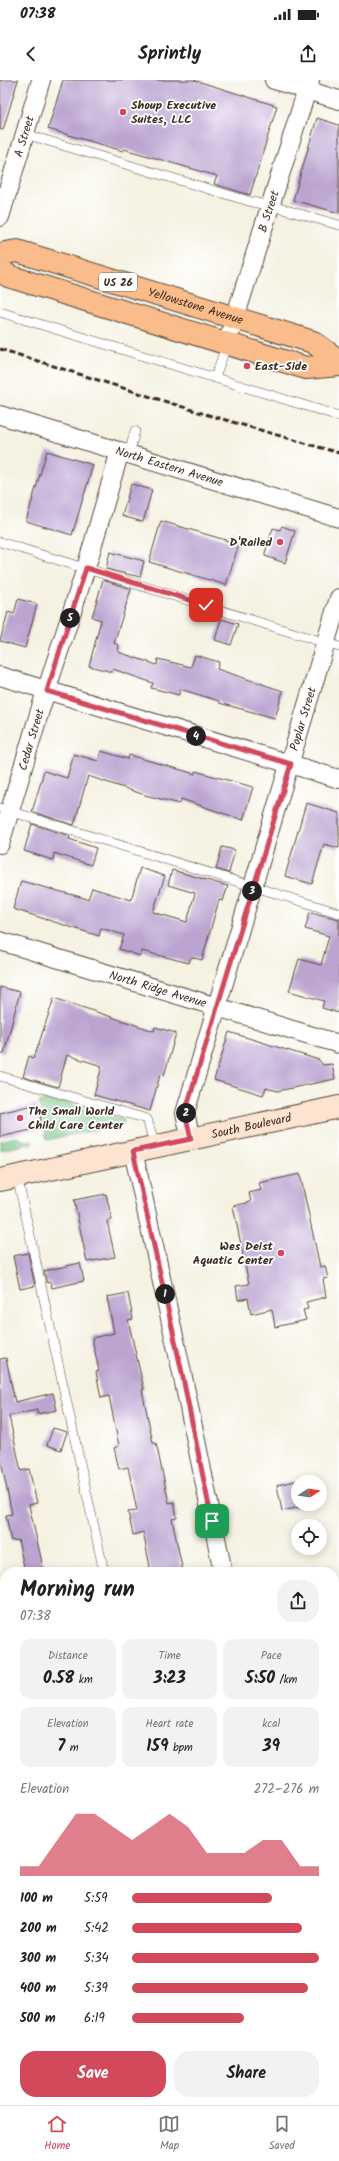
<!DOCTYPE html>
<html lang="en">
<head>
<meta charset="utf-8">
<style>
	:root { --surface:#fff; --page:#f2f2f2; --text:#202124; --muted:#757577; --line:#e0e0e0; --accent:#d1495b }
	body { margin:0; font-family:Kalam,sans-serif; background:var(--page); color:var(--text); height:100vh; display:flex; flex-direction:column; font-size:15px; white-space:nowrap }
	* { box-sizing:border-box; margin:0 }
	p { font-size:13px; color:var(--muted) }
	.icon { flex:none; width:22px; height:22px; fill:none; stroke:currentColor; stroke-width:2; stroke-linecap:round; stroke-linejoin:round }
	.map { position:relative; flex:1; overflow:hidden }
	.drawer { position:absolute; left:0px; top:1487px; width:339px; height:538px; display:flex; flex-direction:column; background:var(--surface); border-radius:16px 16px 0 0; box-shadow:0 2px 10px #0003 }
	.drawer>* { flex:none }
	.needle { width:26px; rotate:78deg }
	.controls { position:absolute; left:291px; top:1395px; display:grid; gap:8px }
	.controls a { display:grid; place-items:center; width:36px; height:36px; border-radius:50%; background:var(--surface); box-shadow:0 2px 10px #0003; font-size:20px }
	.pin { position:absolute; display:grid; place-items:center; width:34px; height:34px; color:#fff; margin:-17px; border-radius:8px; box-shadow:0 2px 6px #0006 }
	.km { position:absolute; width:20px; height:20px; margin:-10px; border-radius:50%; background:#222; color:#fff; font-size:11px; line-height:20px; text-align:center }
	.round { display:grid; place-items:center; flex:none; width:42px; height:42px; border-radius:16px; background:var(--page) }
	.summary { display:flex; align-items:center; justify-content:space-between; height:68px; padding:0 20px }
	h1 { font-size:22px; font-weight:800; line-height:30px }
	.stats { display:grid; grid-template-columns:repeat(3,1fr); gap:6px; height:68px; padding:4px 20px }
	.stats div { display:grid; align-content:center; border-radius:10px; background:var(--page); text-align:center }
	.stats b { font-size:17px; font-weight:800 }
	.stats small { font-size:11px; font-weight:400 }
	.stats p { font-size:11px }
	.chart { height:112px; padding:8px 20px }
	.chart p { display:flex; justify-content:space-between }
	.chart svg { width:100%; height:72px; margin-top:4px; fill:var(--accent); opacity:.7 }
	.cta { display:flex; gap:8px; margin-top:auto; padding:8px 20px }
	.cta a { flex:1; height:46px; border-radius:16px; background:var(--accent); color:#fff; font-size:16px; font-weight:800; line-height:46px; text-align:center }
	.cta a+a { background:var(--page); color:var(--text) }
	ul { padding:0 20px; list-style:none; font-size:13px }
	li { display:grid; grid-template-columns:64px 48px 1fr; align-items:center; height:30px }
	li i { height:10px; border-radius:5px; background:var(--accent) }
	.status { display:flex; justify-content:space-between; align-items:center; height:28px; padding:0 20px; background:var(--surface); direction:ltr }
	.status svg { height:11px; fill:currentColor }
	header { display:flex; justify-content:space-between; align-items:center; height:52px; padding:0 20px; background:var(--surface); font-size:18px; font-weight:800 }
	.tabs { display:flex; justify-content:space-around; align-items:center; height:56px; border-top:1px solid var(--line); background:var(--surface); font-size:11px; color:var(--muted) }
	.tabs a { display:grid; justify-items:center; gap:2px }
	.tabs .selected { color:var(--accent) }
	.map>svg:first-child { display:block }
	.green { fill:#7ac888; stroke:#5a7953 }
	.building { fill:#bca4d1 }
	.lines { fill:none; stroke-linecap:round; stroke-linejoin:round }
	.lane-casing { stroke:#57483b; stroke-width:10 }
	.street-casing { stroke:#57483b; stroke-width:20 }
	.secondary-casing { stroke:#57483b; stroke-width:24 }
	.highway-casing { stroke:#57483b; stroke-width:24 }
	.lane { stroke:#fff; stroke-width:9 }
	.street { stroke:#fff; stroke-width:18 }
	.secondary { stroke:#fde4d0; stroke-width:22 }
	.highway { stroke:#f9bc8a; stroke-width:22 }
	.rail { stroke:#3b2a1e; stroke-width:3; stroke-dasharray:6 3; stroke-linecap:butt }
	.route-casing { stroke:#fff; stroke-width:8 }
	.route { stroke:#d1495b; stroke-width:5 }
	.poi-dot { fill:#d1495b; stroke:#fff; stroke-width:1.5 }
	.labels { text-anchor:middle; stroke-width:3.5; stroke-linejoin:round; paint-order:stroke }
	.shield { fill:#fff; stroke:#766a62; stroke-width:1 }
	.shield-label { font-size:11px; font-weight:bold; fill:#3b2a1e }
	.poi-label { font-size:12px; font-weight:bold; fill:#3b2a1e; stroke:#fff; text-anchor:start }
	.street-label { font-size:12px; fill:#3b2a1e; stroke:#fff }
</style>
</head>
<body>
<div class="status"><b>07:38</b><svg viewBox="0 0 49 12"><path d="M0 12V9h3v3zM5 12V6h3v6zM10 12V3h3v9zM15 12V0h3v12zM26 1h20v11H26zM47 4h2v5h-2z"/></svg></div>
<header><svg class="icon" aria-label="back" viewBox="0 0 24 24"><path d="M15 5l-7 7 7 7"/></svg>Sprintly<svg class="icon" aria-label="share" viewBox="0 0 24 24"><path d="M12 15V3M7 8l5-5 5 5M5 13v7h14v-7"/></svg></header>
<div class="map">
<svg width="339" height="2025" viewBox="0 0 339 2025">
	<rect width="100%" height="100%" fill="#fff"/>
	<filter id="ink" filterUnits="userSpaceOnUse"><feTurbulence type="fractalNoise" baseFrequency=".025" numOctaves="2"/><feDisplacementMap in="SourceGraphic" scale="8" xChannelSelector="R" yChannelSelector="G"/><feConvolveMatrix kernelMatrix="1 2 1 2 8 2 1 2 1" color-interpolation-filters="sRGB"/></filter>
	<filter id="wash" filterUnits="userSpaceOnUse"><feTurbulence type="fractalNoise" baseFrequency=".012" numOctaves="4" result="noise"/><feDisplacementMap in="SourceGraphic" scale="16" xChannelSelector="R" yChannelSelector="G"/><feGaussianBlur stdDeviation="0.9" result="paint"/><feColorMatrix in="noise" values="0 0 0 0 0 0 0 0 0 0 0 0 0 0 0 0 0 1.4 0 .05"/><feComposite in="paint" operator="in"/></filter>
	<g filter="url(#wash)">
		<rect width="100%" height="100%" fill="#f5f2e2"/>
		<!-- green -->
		<path class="green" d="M 48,1017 L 124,1040 L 123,1044 L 47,1060 L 39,1022 L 48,1020 Z
			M 16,1057 L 26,1061 L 32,1060 L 33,1063 L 0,1070 L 0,1061 Z"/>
		<g id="blocks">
			<!-- building -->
			<path class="building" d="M 0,0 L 18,0 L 3,50 L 0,49 Z
				M 63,0 L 194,0 L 277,26 L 250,115 L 214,104 L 217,96 L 124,69 L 123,71 L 48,49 Z
				M 317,38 L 339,45 L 339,133 L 293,120 Z
				M 47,371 L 93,385 L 72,455 L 26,441 Z
				M 131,404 L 152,410 L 143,442 L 122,436 Z
				M 161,441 L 239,464 L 226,505 L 149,482 Z
				M 282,446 L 295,451 L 285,483 L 265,476 L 265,473 L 273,448 L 280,450 Z
				M 110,472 L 144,481 L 140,497 L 106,489 Z
				M 103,500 L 131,509 L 114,563 L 119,565 L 118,572 L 157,585 L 158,579 L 191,587 L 195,575 L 219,582 L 217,589 L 283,611 L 275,638 L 219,623 L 219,621 L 180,609 L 179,615 L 151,608 L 153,603 L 113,589 L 112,592 L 89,586 L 101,540 L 92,537 Z
				M 18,519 L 37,524 L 25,568 L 0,561 L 8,532 L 14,534 Z
				M 221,539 L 238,544 L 231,565 L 215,560 Z
				M 101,671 L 128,679 L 129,675 L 195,694 L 195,691 L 253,707 L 243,740 L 181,719 L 180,724 L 145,715 L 88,696 L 74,745 L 32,732 L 44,691 L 67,698 L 74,674 L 98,681 Z
				M 306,723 L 339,733 L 339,768 L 324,764 L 312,804 L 285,796 Z
				M 32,744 L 70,756 L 69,759 L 96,768 L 91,785 L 54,773 L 53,780 L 24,771 Z
				M 222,767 L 235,770 L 229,793 L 216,789 Z
				M 140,788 L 165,796 L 153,832 L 187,842 L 195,813 L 168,805 L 172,790 L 228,806 L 223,821 L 219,820 L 202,880 L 191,877 L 189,883 L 142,871 L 140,876 L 119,869 L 124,855 L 101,848 L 99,856 L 13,829 L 21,801 L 88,819 L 92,808 L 131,820 Z
				M 310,832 L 339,839 L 339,933 L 322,928 L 324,921 L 289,911 L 299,879 L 321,885 L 329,856 L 305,849 Z
				M 0,907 L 20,912 L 4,973 L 0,973 Z
				M 54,918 L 154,951 L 155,947 L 176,953 L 164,996 L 160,995 L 150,1031 L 94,1015 L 102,986 L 67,975 L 58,1007 L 23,997 L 29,976 L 34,978 Z
				M 229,952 L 319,980 L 323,985 L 332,984 L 335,999 L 278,1011 L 266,1008 L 263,1015 L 214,1000 Z
				M 37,1024 L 42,1044 L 39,1044 L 40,1048 L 0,1057 L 0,1033 Z
				M 300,1094 L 320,1187 L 325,1186 L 328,1198 L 323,1199 L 326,1217 L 306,1222 L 308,1229 L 303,1230 L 306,1240 L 275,1247 L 272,1229 L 251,1234 L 248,1218 L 238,1220 L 236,1206 L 249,1204 L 233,1126 L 251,1122 L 249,1113 L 261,1110 L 259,1103 Z
				M 106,1114 L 112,1140 L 107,1141 L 115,1177 L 87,1182 L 74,1120 Z
				M 28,1173 L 35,1206 L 20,1209 L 13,1176 Z
				M 80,1183 L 84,1201 L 52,1208 L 50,1202 L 47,1203 L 44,1191 Z
				M 128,1213 L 133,1239 L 128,1240 L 144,1309 L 142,1310 L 153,1363 L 156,1363 L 169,1423 L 174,1422 L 177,1438 L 172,1439 L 183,1492 L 151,1492 L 143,1452 L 133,1455 L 128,1432 L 137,1431 L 128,1387 L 119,1389 L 114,1368 L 119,1366 L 109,1316 L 101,1318 L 96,1292 L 99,1291 L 92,1258 L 114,1253 L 107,1217 Z
				M 6,1278 L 15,1322 L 53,1313 L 57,1330 L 37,1334 L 37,1330 L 9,1336 L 21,1391 L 29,1389 L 37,1423 L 29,1425 L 43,1487 L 25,1491 L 18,1460 L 11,1461 L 6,1435 L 12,1434 L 0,1376 L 0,1279 Z
				M 53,1348 L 67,1352 L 61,1370 L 47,1365 Z
				M 305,1399 L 305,1402 L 298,1402 L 298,1424 L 310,1425 L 282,1431 L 277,1405 Z"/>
		</g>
	</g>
	<g filter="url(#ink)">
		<use href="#blocks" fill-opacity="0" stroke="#57483b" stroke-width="1"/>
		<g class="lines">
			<defs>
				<path id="lane" d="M 25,54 L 252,122 L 272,126 L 339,145
					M 0,232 L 339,336
					M 215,298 L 227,263
					M 129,374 L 135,351
					M 0,462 L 339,567
					M 0,728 L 339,833
					M 0,996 L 147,1039 L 155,1066
					M 17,1096 L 104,1492
					M 217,2020 L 218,2025"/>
				<g id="street">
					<path d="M 274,0 L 339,20"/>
					<path id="s1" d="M 0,137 L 41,0"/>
					<path id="s2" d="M 227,263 L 310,0"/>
					<path id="s3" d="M 0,335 L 339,438"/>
					<path d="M 0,596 L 339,699"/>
					<path id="s4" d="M 0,764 L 41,627 L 86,488 L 120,371"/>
					<path id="s5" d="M 0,861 L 339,964"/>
					<path id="s6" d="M 191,1059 L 185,1033 L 339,518"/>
					<path d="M 133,1071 L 181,1288 L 223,1492"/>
					<path d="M 334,1513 L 339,1512"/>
					<path d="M 0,1551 L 5,1573"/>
					<path d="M 334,1990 L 339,1989"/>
					<path d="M 334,2016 L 336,2025"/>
					<path d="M 99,2020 L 100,2025"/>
					<path d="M 167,2025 L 191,2020"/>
				</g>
				<g id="secondary">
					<path id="s7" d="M 0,1100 L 339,1027"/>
				</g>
				<g id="highway">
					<path id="s8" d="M 0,174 L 17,171 L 313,262 L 339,281"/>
					<path d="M 0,188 L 8,196 L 306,288 L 339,285"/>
				</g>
			</defs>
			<!-- lane casing -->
			<use href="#lane" class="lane-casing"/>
			<!-- street casing -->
			<use href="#street" class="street-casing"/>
			<!-- secondary casing -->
			<use href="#secondary" class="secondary-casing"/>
			<!-- highway casing -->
			<use href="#highway" class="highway-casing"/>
			<!-- lane -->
			<use href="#lane" class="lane"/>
			<!-- street -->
			<use href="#street" class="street"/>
			<!-- secondary -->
			<use href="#secondary" class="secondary"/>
			<!-- highway -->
			<use href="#highway" class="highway"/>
			<!-- rail -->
			<path class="rail" d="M 0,269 L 205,334 L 339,373"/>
		</g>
	</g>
	<g class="lines" filter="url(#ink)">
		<defs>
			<path id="route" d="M 206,525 L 86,488 L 47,611 L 291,684 L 185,1033 L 191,1059 L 133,1071 L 181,1288 L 212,1441"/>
		</defs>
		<!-- route casing -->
		<use href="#route" class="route-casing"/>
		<!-- route -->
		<use href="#route" class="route"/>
	</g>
	<!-- markers -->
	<g class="poi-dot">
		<circle cx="123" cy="32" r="4"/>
		<circle cx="247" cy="286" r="4"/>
		<circle cx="280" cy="462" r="4"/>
		<circle cx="20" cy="1038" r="4"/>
		<circle cx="281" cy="1173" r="4"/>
	</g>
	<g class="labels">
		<!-- shield labels -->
		<rect class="shield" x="99" y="193" width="38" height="18" rx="3"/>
		<g class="shield-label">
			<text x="118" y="206">US 26</text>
		</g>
		<!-- poi labels -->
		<g class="poi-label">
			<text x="131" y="29">Shoup Executive<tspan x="131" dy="14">Suites, LLC</tspan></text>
			<text x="255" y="290">East-Side</text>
			<text x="272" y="466" text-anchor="end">D'Railed</text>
			<text x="28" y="1035">The Small World<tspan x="28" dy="14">Child Care Center</tspan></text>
			<text x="273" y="1170" text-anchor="end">Wes Deist<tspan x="273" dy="14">Aquatic Center</tspan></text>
		</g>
		<!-- street labels -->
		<g class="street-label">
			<text dy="4" stroke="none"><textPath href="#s1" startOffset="84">A Street</textPath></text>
			<text dy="4" stroke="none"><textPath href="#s2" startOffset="138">B Street</textPath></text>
			<text dy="4" stroke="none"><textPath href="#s8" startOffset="204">Yellowstone Avenue</textPath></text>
			<text dy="4" stroke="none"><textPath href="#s3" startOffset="177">North Eastern Avenue</textPath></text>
			<text dy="4" stroke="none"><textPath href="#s6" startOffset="438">Poplar Street</textPath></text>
			<text dy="4" stroke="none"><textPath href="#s4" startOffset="109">Cedar Street</textPath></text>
			<text dy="4" stroke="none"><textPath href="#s5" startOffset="165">North Ridge Avenue</textPath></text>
			<text dy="4" stroke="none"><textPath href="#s7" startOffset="257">South Boulevard</textPath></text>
		</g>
	</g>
</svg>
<div class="controls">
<a><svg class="needle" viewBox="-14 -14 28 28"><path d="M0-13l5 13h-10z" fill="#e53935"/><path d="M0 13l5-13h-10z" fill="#757577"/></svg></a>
<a><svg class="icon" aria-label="locate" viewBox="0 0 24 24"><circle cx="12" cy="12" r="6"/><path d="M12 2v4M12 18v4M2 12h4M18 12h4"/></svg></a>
</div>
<div class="pin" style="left:212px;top:1441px;background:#1e9e55"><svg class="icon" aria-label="arrive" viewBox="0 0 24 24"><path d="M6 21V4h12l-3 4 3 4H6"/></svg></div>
<div class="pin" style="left:206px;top:525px;background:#d93025"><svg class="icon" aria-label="check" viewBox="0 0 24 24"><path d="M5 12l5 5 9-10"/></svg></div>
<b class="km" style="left:165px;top:1214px">1</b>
<b class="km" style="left:186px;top:1033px">2</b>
<b class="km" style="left:252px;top:811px">3</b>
<b class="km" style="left:196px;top:656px">4</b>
<b class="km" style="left:70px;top:538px">5</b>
<section class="drawer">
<div class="summary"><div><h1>Morning run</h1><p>07:38</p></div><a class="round"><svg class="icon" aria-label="share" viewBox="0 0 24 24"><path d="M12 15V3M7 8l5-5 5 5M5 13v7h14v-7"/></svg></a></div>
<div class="stats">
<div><p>Distance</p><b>0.58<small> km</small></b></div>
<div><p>Time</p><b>3:23</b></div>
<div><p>Pace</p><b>5:50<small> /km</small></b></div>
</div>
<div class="stats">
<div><p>Elevation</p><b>7<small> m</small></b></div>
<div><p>Heart rate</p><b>159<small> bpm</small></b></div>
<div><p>kcal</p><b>39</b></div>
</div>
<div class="chart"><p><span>Elevation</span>272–276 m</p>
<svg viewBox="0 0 160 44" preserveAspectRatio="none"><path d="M0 44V38L10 38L20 22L30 6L40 6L50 14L60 22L70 14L80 6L90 14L100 30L110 30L120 30L130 22L140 22L150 38L160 38V44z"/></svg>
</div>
<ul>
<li><b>100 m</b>5:59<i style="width:75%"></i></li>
<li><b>200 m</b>5:42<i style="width:91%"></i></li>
<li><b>300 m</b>5:34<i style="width:100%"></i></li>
<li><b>400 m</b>5:39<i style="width:94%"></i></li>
<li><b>500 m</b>6:19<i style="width:60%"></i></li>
</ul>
<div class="cta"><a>Save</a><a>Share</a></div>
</section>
</div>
<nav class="tabs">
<a class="selected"><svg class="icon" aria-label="home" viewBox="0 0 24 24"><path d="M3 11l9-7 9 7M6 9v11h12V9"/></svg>Home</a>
<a><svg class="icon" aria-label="map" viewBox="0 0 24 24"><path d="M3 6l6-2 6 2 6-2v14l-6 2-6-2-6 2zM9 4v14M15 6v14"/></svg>Map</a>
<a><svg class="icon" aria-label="saved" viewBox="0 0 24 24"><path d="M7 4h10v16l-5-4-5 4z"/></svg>Saved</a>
</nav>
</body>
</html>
